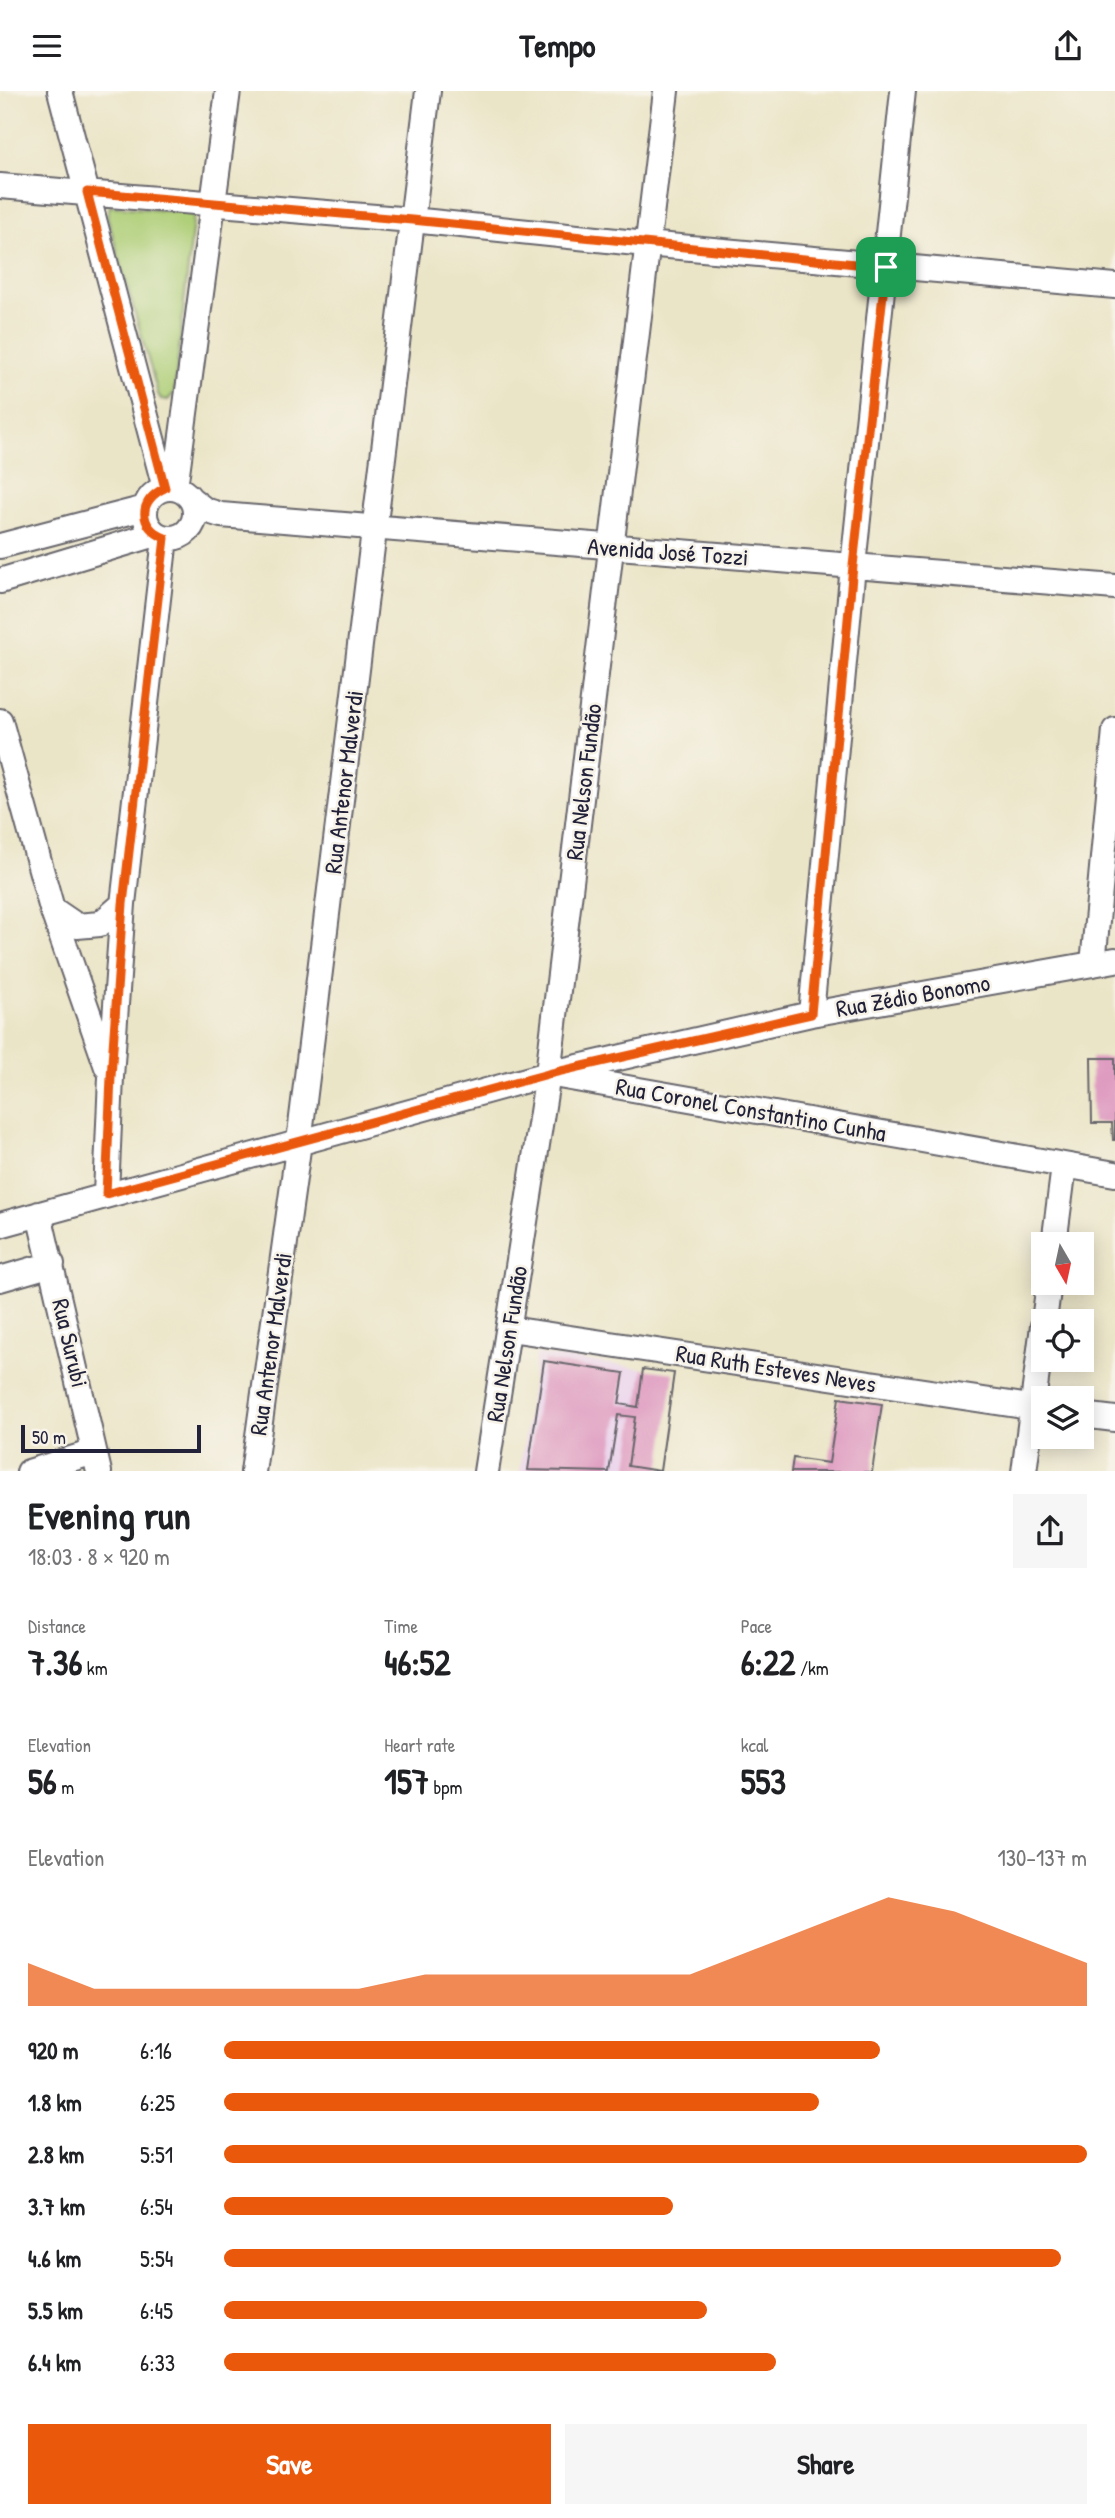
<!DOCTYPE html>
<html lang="en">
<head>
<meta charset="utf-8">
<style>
	:root { --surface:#fff; --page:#f6f6f6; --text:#202124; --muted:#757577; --accent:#ea580c }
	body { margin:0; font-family:"Patrick Hand",sans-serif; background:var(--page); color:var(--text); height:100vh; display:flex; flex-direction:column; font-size:26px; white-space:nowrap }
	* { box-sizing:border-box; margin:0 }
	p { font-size:23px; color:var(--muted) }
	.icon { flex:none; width:38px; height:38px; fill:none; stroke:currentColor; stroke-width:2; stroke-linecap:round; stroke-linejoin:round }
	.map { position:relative; height:1380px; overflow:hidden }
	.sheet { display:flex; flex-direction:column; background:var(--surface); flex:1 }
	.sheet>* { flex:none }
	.needle { width:46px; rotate:171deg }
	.controls { position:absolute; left:1031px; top:1141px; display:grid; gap:14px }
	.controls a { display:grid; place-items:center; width:63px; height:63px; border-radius:0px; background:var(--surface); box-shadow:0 4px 18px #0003; font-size:35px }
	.scale { position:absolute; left:21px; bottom:18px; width:180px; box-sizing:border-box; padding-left:7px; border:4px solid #22223b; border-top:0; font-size:19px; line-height:24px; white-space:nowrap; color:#22223b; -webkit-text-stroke:5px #f7f3e8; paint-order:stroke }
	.pin { position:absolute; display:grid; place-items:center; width:60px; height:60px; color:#fff; margin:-30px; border-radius:14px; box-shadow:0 4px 10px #0006 }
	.round { display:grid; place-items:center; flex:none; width:74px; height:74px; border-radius:0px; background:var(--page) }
	.head { display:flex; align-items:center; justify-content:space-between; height:119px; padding:0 28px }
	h1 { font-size:38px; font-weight:700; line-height:52px }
	.stats { display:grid; grid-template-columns:repeat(3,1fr); gap:10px; height:119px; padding:7px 28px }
	.stats div { display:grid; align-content:center }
	.stats b { font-size:35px; font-weight:700 }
	.stats small { font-size:19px; font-weight:400 }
	.stats p { font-size:19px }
	.chart { height:196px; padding:14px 28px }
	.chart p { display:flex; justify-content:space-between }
	.chart svg { width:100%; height:126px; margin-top:7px; fill:var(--accent); opacity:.7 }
	.cta { display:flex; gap:14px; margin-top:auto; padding:14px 28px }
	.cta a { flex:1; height:80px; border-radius:0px; background:var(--accent); color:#fff; font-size:28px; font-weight:700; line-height:80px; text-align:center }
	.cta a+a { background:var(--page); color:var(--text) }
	ul { padding:0 28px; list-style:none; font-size:23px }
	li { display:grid; grid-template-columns:112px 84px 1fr; align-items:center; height:52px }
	li i { height:18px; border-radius:9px; background:var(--accent) }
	header { display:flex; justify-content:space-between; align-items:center; height:91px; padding:0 28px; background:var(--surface); font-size:32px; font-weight:700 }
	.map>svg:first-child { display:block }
	.built { fill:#ead1ed }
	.green { fill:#adce76; stroke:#687858; stroke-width:2 }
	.building { fill:#de98bf }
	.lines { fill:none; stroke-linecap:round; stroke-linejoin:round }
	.minor-casing { stroke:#68666c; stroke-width:28 }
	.minor { stroke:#fff; stroke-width:24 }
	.route-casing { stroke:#fff; stroke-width:14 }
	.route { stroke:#ea580c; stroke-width:9 }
	.labels { text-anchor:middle; stroke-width:5; stroke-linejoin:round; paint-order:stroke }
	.street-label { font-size:24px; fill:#22223b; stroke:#f7f3e8 }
</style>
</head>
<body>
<header><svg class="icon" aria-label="menu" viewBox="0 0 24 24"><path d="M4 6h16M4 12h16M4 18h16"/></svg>Tempo<svg class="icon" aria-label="share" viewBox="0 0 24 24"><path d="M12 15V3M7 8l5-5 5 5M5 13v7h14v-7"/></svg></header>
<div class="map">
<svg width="1115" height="1381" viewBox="0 0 1115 1381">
	<rect width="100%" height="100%" fill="#f7f3e8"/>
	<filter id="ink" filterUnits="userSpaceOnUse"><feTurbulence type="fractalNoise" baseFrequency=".0143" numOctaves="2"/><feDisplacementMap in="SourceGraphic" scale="14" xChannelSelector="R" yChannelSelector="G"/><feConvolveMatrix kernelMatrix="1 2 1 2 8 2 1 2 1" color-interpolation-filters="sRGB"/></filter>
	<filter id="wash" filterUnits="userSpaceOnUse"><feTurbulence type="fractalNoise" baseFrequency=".00686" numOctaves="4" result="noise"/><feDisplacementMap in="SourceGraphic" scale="28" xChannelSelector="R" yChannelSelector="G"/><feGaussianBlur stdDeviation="1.57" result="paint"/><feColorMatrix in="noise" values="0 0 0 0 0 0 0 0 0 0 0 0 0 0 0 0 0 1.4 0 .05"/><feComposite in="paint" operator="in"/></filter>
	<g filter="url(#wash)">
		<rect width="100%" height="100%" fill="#ebe5c8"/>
		<!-- built -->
		<path class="built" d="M 536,1263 L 674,1282 L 660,1380 L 617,1374 L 615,1380 L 520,1381 Z"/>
		<!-- green -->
		<path class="green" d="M 110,115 L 194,122 L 174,302 L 168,309 L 161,308 L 158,303 L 107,124 Z"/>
		<g id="blocks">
			<!-- building -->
			<path class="building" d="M 1091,967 L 1115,967 L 1115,1049 L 1113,1049 L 1112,1032 L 1092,1032 Z
				M 544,1270 L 624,1282 L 619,1313 L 638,1316 L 643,1278 L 674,1282 L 660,1380 L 628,1375 L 635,1326 L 618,1324 L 609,1381 L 528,1379 Z
				M 839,1307 L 882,1313 L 872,1381 L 791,1381 L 793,1367 L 829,1372 Z"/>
		</g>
	</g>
	<g filter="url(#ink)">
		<use href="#blocks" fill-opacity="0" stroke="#68666c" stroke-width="2"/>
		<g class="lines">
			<defs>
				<path id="minor" d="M 60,0 L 165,397
					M 0,95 L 412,129 L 646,153 L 1115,195
					M145 422a25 25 0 1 1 50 0a25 25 0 1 1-50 0Z
					M 175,397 L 228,0
					M 192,409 L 205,419 L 221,424 L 1115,496
					M 0,455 L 145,417
					M 0,490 L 156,443
					M 0,630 L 52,818 L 107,976
					M 52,818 L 77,835 L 100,833 L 123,813
					M 1093,873 L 1115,639
					M 811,923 L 853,475 L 903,0
					M 559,985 L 1115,1083
					M 106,1103 L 111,986 L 123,813 L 165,447
					M 39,1123 L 99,1381
					M 0,1134 L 548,983 L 811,923 L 1115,869
					M 1054,1153 L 1064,1075
					M 0,1188 L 52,1173
					M 1044,1230 L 1049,1192
					M 510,1238 L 1043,1318
					M 1082,1324 L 1115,1328
					M 29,1381 L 94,1361
					M 253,1381 L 299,1051 L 428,0
					M 486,1381 L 548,983 L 666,0
					M 1024,1381 L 1043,1235"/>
			</defs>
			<!-- minor casing -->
			<use href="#minor" class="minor-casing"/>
			<!-- minor -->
			<use href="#minor" class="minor"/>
		</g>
	</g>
	<g class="lines" filter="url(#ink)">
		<defs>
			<path id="route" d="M 87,101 L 412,129 L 886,176 L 853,475 L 811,923 L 548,983 L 106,1103 L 111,986 L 123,813 L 165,447 C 138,436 138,409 165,397 Z"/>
		</defs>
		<!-- route casing -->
		<use href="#route" class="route-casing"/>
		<!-- route -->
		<use href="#route" class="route"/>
	</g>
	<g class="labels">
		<!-- street labels -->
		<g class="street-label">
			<text transform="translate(668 461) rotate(4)" y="8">Avenida José Tozzi</text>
			<text transform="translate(344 691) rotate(-83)" y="8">Rua Antenor Malverdi</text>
			<text transform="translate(584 691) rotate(-83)" y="8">Rua Nelson Fundão</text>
			<text transform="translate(913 905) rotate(-10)" y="8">Rua Zédio Bonomo</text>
			<text transform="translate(751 1019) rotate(10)" y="8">Rua Coronel Constantino Cunha</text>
			<text transform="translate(70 1252) rotate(77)" y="8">Rua Surubi</text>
			<text transform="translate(271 1253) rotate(-82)" y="8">Rua Antenor Malverdi</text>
			<text transform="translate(507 1253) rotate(-81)" y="8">Rua Nelson Fundão</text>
			<text transform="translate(776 1278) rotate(9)" y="8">Rua Ruth Esteves Neves</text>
		</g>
	</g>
</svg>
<div class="controls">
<a><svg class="needle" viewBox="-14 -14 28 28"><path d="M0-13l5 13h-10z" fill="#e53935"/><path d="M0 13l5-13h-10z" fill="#757577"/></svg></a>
<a><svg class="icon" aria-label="locate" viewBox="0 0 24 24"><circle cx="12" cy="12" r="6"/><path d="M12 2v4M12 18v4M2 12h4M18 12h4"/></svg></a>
<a><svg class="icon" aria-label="layers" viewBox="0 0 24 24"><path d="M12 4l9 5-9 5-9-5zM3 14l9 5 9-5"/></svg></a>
</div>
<div class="scale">50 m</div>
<div class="pin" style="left:886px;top:176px;background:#1e9e55"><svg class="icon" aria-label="arrive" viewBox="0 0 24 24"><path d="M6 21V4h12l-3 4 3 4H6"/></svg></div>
</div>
<section class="sheet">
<div class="head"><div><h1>Evening run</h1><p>18:03 · 8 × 920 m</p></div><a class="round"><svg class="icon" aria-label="share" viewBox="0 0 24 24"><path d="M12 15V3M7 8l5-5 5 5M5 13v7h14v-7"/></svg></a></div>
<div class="stats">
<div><p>Distance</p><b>7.36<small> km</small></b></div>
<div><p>Time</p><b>46:52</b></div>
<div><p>Pace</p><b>6:22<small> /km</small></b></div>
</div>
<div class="stats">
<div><p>Elevation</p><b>56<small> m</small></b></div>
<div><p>Heart rate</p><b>157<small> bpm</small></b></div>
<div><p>kcal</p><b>553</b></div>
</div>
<div class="chart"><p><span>Elevation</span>130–137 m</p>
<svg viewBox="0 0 160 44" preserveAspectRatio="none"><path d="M0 44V29L10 38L20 38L30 38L40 38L50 38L60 33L70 33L80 33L90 33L100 33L110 24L120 15L130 6L140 11L150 20L160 29V44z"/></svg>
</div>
<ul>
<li><b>920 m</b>6:16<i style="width:76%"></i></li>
<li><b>1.8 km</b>6:25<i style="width:69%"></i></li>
<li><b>2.8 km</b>5:51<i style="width:100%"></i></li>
<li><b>3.7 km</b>6:54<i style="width:52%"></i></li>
<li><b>4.6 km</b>5:54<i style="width:97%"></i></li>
<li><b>5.5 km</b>6:45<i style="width:56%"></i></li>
<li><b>6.4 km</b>6:33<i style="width:64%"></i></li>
</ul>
<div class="cta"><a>Save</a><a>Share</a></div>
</section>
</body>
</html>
